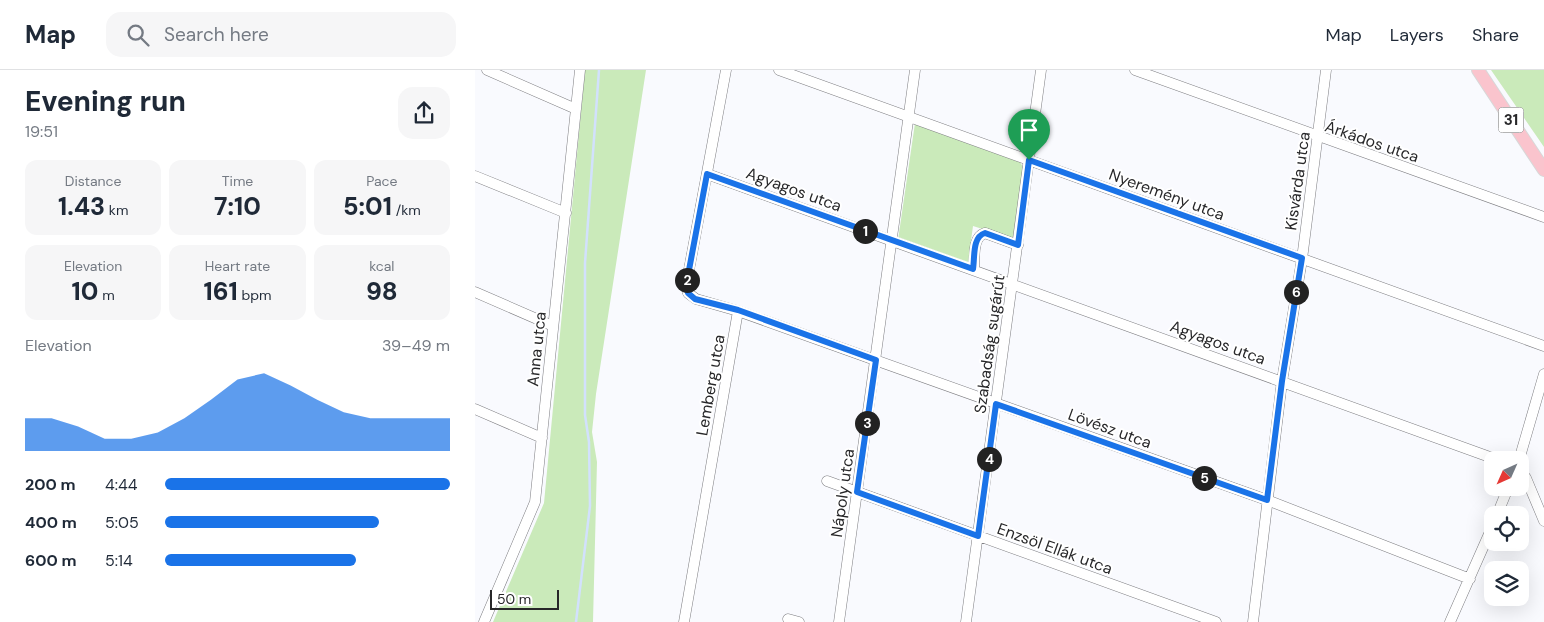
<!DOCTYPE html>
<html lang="en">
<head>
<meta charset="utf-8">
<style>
	:root { --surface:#fff; --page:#f6f6f7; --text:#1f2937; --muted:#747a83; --line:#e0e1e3; --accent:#1a73e8 }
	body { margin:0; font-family:"DM Sans",sans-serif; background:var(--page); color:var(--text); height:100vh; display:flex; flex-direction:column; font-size:19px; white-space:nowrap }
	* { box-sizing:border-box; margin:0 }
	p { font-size:16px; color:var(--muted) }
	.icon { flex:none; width:28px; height:28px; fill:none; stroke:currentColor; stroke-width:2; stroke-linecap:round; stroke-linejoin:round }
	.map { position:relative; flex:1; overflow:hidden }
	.details { display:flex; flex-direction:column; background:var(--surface); width:475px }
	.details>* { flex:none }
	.needle { width:32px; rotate:225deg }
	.fabs { position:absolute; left:1009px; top:381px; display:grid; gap:10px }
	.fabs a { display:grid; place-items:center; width:45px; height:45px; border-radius:10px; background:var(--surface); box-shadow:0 5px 20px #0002; font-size:25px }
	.scale { position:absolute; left:15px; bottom:12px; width:69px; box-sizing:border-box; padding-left:5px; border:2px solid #272729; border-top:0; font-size:14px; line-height:18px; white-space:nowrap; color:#272729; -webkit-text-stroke:4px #fff; paint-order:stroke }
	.pin { position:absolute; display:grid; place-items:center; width:42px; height:42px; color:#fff; margin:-51px -21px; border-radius:50% 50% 50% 0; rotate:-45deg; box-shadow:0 0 5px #0007 }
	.pin .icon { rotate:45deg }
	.km { position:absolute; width:25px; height:25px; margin:-12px; border-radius:50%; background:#222; color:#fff; font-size:14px; line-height:25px; text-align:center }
	.round { display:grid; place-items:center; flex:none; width:52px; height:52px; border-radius:15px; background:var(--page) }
	.head { display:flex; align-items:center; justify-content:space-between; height:85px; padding:0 25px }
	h1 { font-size:28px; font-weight:800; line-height:38px }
	.metrics { display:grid; grid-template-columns:repeat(3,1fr); gap:8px; height:85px; padding:5px 25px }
	.metrics div { display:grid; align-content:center; border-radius:12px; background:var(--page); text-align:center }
	.metrics b { font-size:25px; font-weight:800 }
	.metrics small { font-size:14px; font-weight:400 }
	.metrics p { font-size:14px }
	.chart { height:140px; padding:10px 25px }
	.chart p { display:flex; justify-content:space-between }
	.chart svg { width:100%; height:90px; margin-top:5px; fill:var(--accent); opacity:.7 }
	ul { padding:0 25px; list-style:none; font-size:16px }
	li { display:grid; grid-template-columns:80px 60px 1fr; align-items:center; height:38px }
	li i { height:12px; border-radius:6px; background:var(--accent) }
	header { display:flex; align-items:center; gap:30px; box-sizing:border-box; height:70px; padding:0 25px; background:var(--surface); border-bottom:1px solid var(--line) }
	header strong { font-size:24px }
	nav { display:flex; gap:28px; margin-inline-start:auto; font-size:18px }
	.search { width:350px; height:45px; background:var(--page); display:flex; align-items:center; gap:12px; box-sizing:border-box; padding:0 18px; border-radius:15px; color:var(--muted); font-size:19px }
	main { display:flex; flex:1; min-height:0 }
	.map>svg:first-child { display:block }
	.green { fill:#caeaba }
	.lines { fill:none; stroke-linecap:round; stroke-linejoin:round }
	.stream { stroke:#d2e1fd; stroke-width:2.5 }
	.minor-casing { stroke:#7d7d81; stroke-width:11 }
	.major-casing { stroke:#d8d8d8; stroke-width:14 }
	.minor { stroke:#fff; stroke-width:10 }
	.major { stroke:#fac4cd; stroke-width:12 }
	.route-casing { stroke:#fff; stroke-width:10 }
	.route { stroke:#1a73e8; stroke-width:6 }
	.labels { text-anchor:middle; stroke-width:4; stroke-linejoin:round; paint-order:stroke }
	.shield { fill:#fff; stroke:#686869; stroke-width:1 }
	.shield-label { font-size:15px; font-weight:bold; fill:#272729 }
	.street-label { font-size:16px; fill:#272729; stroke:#fff }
</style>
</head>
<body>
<header>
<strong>Map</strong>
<div class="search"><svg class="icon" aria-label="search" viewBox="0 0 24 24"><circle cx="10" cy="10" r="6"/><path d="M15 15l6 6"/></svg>Search here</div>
<nav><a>Map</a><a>Layers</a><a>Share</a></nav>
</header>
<main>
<section class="details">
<div class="head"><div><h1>Evening run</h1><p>19:51</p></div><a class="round"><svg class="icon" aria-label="share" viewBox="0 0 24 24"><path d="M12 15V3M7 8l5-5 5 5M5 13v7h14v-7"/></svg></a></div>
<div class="metrics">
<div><p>Distance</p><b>1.43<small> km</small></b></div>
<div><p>Time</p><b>7:10</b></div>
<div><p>Pace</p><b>5:01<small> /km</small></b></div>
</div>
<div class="metrics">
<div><p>Elevation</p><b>10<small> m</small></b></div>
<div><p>Heart rate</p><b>161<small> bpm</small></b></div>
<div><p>kcal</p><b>98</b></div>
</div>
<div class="chart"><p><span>Elevation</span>39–49 m</p>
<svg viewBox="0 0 160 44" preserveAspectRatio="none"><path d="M0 44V28L10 28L20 32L30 38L40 38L50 35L60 28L70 19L80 9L90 6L100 12L110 19L120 25L130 28L140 28L150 28L160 28V44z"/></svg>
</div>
<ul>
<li><b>200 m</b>4:44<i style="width:100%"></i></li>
<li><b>400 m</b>5:05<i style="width:75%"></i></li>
<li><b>600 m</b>5:14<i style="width:67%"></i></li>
</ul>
</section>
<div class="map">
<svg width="1069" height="552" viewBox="0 0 1069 552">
	<rect width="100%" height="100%" fill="#f9fafe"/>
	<!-- green -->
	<path class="green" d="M 110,0 L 171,0 L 121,324 L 117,362 L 122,392 L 118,552 L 18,552 L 69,433 Z
		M 1016,0 L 1069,0 L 1069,77 Z
		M 440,53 L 544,90 L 549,99 L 539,169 L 498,156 L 493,193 L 423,170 Z"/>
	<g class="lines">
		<!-- stream -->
		<path class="stream" d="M 101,552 L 115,436 L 114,372 L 110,345 L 110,193 L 124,0"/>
		<defs>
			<path id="minor" d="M 12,0 L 101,39
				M 251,0 L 211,216 L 213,223 L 221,229 L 263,241 L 792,430 L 995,509
				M 304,0 L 1069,276
				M 660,0 L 1069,147
				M 232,104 L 1023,390
				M 0,106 L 91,143
				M 499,199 C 500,187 497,167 510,163 L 543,175
				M 0,222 L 78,256
				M 0,339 L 67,368
				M 1044,390 L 1069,304
				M 1045,400 L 1051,408 L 1069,451
				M 352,411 L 741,552
				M 1022,445 L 1033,418
				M 313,549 L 324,552
				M 9,552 L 60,432 L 105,0
				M 209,552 L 263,241
				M 364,552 L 440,0
				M 491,552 L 566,0
				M 778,552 L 807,311 L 827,189 L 851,0
				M 975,552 L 1018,455"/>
			<path id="major" d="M 1003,0 L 1069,100"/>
		</defs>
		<!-- minor casing -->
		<use href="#minor" class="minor-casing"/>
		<!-- major casing -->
		<use href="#major" class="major-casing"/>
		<!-- minor -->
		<use href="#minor" class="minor"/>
		<!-- major -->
		<use href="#major" class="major"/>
	</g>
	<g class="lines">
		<defs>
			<path id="route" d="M 554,90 L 827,188 L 807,311 L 792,430 L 521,334 L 503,466 L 382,422 L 401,290 L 263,240 L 220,229 L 213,223 L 211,216 L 232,104 L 498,199 C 500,187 497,167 510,163 L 543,175 Z"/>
		</defs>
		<!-- route casing -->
		<use href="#route" class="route-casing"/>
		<!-- route -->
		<use href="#route" class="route"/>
	</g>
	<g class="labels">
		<!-- shield labels -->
		<rect class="shield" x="1023.5" y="37.5" width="25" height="25" rx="4"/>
		<g class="shield-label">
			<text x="1036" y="55">31</text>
		</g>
		<!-- street labels -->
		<g class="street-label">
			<text transform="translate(897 71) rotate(19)" y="6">Árkádos utca</text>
			<text transform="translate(822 111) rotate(-82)" y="6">Kisvárda utca</text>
			<text transform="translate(319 119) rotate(20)" y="6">Agyagos utca</text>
			<text transform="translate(692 124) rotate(20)" y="6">Nyeremény utca</text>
			<text transform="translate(743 272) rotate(20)" y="6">Agyagos utca</text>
			<text transform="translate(514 274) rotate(-82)" y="6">Szabadság sugárút</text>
			<text transform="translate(61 279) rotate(-84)" y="6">Anna utca</text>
			<text transform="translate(235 315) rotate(-80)" y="6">Lemberg utca</text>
			<text transform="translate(635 358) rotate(20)" y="6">Lövész utca</text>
			<text transform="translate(367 423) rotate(-82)" y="6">Nápoly utca</text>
			<text transform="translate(580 478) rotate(20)" y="6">Enzsöl Ellák utca</text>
		</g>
	</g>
</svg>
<div class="fabs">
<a><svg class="needle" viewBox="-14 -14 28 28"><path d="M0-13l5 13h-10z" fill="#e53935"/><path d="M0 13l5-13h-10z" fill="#747a83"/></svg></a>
<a><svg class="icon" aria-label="locate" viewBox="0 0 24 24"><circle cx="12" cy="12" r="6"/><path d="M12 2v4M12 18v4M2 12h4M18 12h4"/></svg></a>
<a><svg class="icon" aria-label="layers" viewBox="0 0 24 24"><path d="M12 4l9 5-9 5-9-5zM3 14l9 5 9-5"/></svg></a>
</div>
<div class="scale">50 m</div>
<div class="pin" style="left:554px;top:90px;background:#1e9e55"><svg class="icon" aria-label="arrive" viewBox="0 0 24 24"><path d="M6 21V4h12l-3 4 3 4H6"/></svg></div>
<b class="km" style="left:390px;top:161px">1</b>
<b class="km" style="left:212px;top:210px">2</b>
<b class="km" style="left:392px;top:353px">3</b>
<b class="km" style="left:514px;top:389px">4</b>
<b class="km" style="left:729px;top:408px">5</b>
<b class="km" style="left:821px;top:222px">6</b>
</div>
</main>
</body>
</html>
